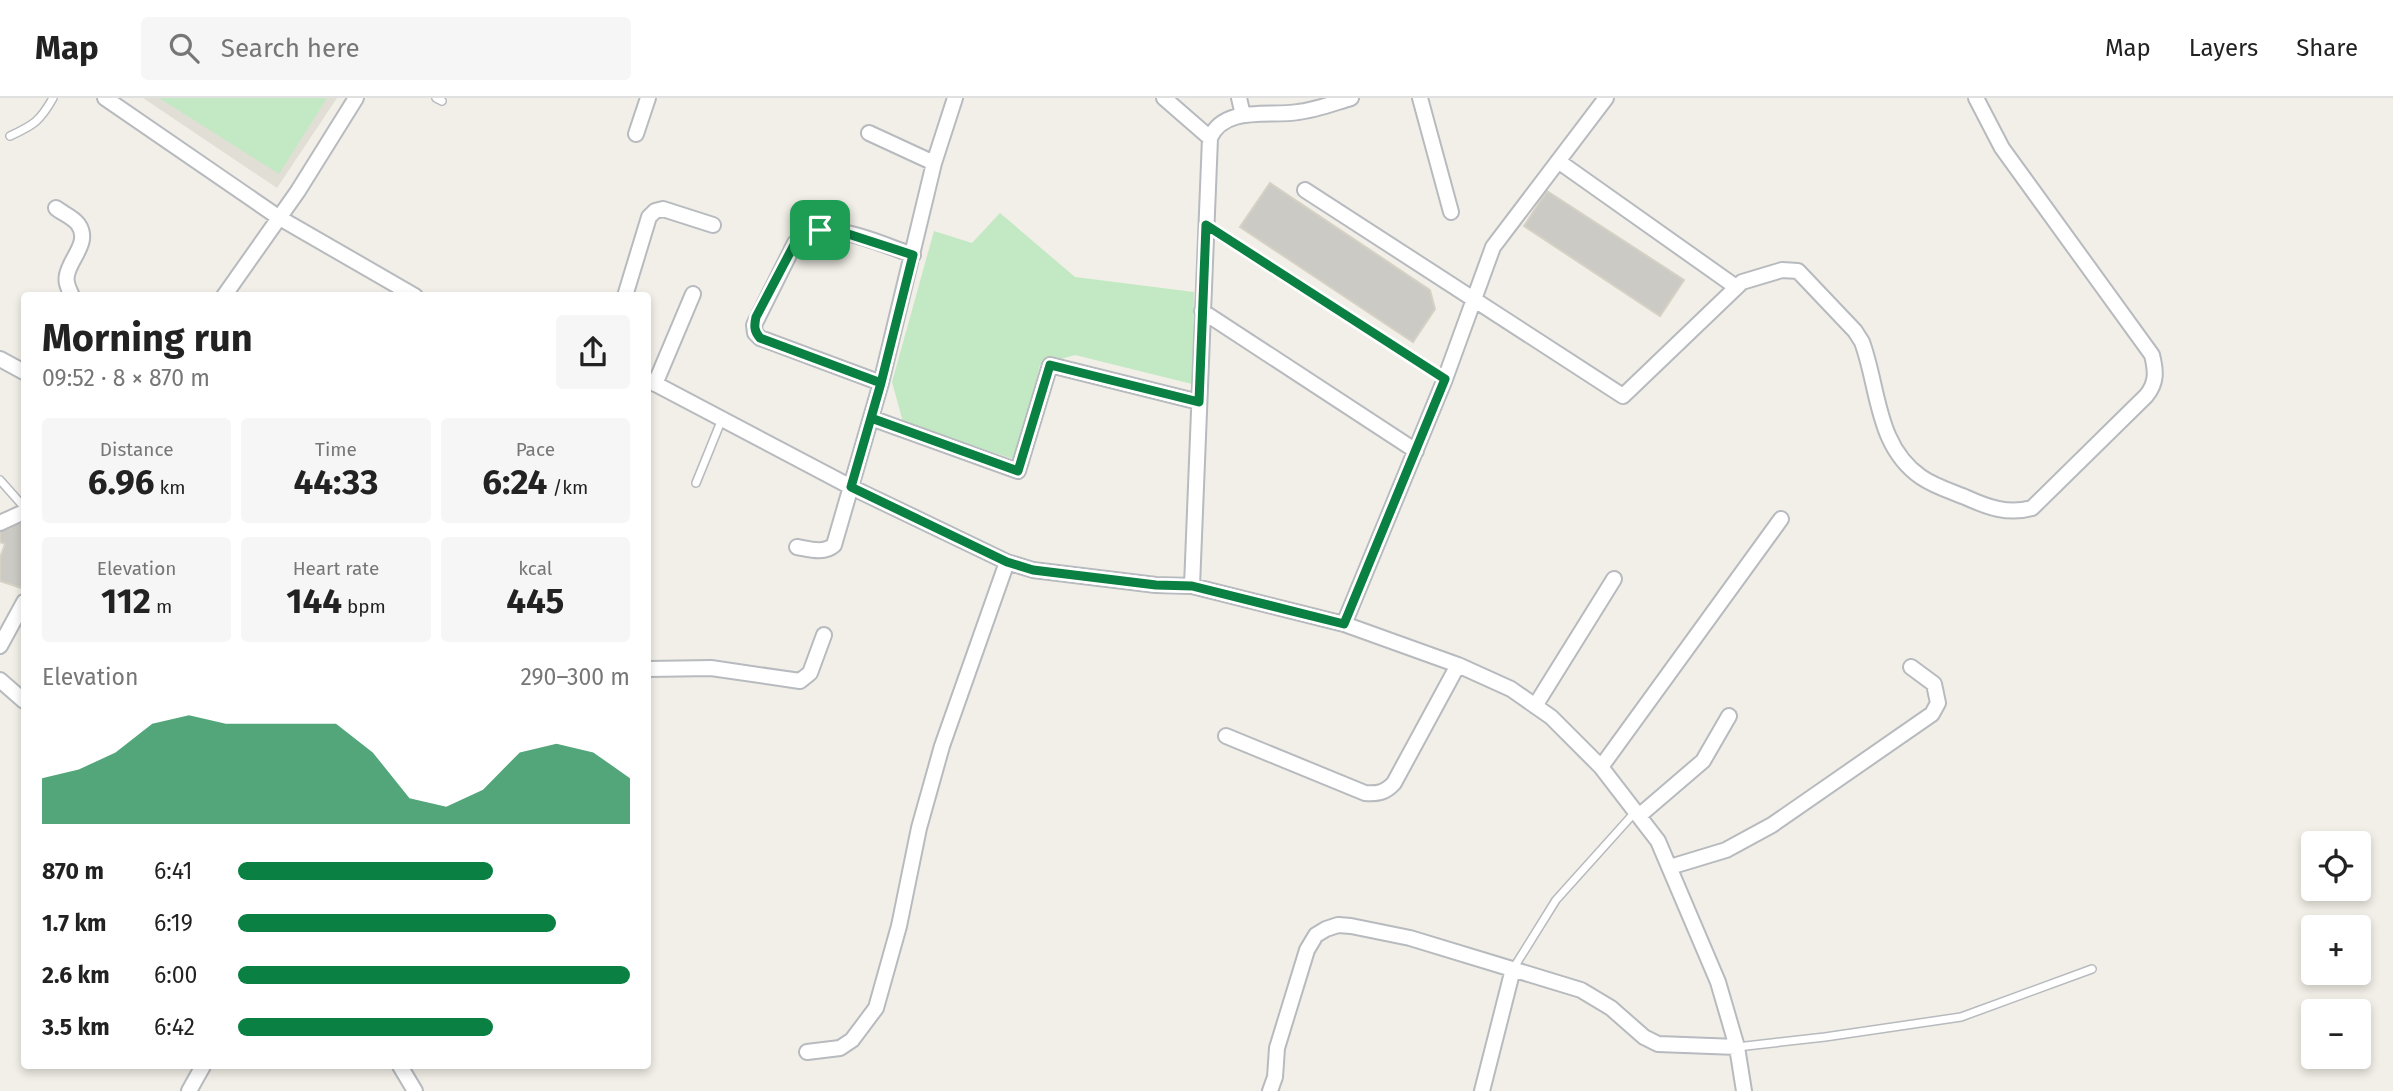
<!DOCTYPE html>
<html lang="en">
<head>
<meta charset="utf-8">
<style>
	:root { --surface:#fff; --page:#f6f6f6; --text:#222; --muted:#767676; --line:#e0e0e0; --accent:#0b8043 }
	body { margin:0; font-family:"Fira Sans",sans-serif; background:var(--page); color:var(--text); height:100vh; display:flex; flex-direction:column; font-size:26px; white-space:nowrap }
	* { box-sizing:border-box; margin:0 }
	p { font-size:23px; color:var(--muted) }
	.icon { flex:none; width:38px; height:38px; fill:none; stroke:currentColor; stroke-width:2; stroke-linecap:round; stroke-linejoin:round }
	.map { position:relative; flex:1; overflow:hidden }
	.drawer { position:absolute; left:21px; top:194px; width:630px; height:777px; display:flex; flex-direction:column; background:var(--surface); border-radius:7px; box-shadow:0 4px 10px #0003 }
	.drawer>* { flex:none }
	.fabs { position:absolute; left:2301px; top:733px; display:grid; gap:14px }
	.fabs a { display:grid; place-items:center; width:70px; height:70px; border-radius:7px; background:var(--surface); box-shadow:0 4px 10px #0003; font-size:35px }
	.pin { position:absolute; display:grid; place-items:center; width:60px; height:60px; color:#fff; margin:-30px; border-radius:14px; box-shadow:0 4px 10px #0006 }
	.round { display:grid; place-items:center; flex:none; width:74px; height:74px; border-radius:7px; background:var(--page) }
	.head { display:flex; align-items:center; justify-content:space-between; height:119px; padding:0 21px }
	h1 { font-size:38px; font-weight:700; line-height:52px }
	.metrics { display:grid; grid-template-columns:repeat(3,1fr); gap:10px; height:119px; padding:7px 21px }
	.metrics div { display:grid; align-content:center; border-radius:7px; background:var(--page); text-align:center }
	.metrics b { font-size:35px; font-weight:700 }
	.metrics small { font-size:19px; font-weight:400 }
	.metrics p { font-size:19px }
	.chart { height:196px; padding:14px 21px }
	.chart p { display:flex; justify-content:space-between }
	.chart svg { width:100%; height:126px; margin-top:7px; fill:var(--accent); opacity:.7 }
	ul { padding:0 21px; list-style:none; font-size:23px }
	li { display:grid; grid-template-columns:112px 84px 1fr; align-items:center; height:52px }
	li i { height:18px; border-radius:9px; background:var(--accent) }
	header { display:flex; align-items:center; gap:42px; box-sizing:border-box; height:98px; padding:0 35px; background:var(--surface); border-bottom:2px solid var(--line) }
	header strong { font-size:33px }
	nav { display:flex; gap:38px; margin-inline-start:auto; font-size:24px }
	.search { width:490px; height:63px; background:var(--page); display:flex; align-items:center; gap:18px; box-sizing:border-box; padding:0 24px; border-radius:7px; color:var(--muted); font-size:26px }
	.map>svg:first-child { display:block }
	.education { fill:#e1ded5 }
	.green { fill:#c3e9c4 }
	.building { fill:#cccac4; stroke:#d6d1c5; stroke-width:2 }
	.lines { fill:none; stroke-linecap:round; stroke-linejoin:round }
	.service-casing { stroke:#b7babe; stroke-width:10 }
	.minor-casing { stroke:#b7babe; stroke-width:18 }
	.service { stroke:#fff; stroke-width:7 }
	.minor { stroke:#fff; stroke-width:14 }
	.route-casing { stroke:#fff; stroke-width:14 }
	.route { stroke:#0b8043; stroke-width:9 }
</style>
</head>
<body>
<header>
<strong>Map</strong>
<div class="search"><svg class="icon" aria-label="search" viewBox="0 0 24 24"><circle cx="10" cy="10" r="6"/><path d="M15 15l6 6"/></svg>Search here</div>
<nav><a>Map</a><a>Layers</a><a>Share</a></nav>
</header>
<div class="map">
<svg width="2393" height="993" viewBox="0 0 2393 993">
	<rect width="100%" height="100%" fill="#f1efe7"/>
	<!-- education -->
	<path class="education" d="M 143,0 L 337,0 L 277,90 Z"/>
	<!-- green -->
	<path class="green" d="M 159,0 L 327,0 L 279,76 Z
		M 1000,115 L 1075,179 L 1194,194 L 1192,286 L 1075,257 L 1040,267 L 1016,362 L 903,324 L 892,284 L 934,133 L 972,145 Z"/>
	<!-- building -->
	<path class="building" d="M 1270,85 L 1430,192 L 1435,211 L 1413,244 L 1240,129 Z
		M 1547,93 L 1684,182 L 1660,218 L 1524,128 Z
		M 13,422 L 24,426 L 24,479 L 21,490 L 0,483 L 0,460 L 5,446 L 0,444 L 0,431 L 1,427 L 10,430 Z"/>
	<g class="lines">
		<defs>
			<path id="service" d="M 436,0 L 442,3
				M 10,38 C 34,27 40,23 53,0
				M 1207,127 L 1445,281
				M 0,382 L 24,409
				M 696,385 L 722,321
				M 1513,871 L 1556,802 L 1636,713
				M 1737,949 L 1825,939 L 1961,919 L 2092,871"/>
			<path id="minor" d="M 105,0 L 278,119 L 415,198
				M 1164,0 L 1210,40
				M 1239,0 L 1243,17
				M 1420,0 L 1451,114
				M 869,35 L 934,65
				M 636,36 L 648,0
				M 1558,63 L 1736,189
				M 1305,92 L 1623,298 L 1742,184 L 1782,172 L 1798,173 L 1855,233 L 1862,244 C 1879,290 1876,348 1921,379 C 1934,388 1950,393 1965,399 C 1987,409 2008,417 2032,410 L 2146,298 C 2157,285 2156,273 2152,257 L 2002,50 L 1976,0
				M 56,110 C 62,115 73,119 78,126 C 91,144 70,160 67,177 C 65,185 69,191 72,198
				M 224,198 L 298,93 L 356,0
				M 625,198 L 649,119 L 655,113 L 663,111 L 713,127
				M 1202,213 L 1416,353
				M 0,261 L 24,274
				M 648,282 L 851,389 L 1007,464 L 1033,472 L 1156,487 L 1192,488 L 1344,526 L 1458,567 L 1511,591 L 1551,619 L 1601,669 L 1658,743 L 1718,884 L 1737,949 L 1744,993
				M 881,285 L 760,240 L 755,235 L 754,227 L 795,145 C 829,118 876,145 913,157
				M 655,286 L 693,196
				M 871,320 L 1018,373 L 1050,267 L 1199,304
				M 0,425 L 24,414
				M 797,449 C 809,451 824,456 834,447 L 881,285 L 934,65 L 955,0
				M 1192,488 L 1210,40 C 1224,7 1270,19 1298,14 C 1316,12 1334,5 1351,0
				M 1344,526 L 1445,281 L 1493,149 L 1606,0
				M 0,548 L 24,504
				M 648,571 L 711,570 L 800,583 L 810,575 L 824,537
				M 0,582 L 24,603
				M 1535,608 L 1614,481
				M 1226,638 L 1365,695 C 1377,696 1385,695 1394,685 L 1458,567
				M 1601,669 L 1781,421
				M 1640,717 L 1703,663 L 1729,618
				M 1670,769 L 1726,752 L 1772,727 L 1932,616 L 1938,605 L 1934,586 L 1911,569
				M 807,954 L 840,950 L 852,942 L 876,910 L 899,828 L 919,730 L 942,648 L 1007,464
				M 400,968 L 415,993
				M 189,993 L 203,968
				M 1270,993 L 1275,979 L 1277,950 L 1307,852 L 1316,837 L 1326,831 L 1338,827 L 1351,828 L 1410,840 L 1581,892 L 1611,910 L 1644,939 L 1658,946 L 1737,949
				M 1482,993 L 1513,871"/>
		</defs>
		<!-- service casing -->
		<use href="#service" class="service-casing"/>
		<!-- minor casing -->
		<use href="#minor" class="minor-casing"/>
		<!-- service -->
		<use href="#service" class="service"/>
		<!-- minor -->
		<use href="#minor" class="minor"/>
	</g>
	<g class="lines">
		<defs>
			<path id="route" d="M 820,132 L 842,134 L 913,157 L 881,285 L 851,389 L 1007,464 L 1033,472 L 1156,487 L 1192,488 L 1344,526 L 1445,281 L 1206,127 L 1199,304 L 1050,267 L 1018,373 L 871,320 L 881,285 L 760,240 C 754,233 754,228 756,219 L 795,145 L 805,137 L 820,132"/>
		</defs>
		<!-- route casing -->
		<use href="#route" class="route-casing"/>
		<!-- route -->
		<use href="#route" class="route"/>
	</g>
</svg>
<div class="fabs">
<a><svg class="icon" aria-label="locate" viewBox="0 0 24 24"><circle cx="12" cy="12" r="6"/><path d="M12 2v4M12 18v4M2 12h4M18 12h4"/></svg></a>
<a>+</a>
<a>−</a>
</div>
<div class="pin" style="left:820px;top:132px;background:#1e9e55"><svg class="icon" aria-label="arrive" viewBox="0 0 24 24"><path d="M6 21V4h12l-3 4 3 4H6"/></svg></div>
<section class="drawer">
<div class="head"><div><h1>Morning run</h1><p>09:52 · 8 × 870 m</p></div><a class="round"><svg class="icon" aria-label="share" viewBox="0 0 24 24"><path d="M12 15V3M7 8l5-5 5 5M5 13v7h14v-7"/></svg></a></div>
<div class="metrics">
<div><p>Distance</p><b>6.96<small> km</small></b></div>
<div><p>Time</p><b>44:33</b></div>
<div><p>Pace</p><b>6:24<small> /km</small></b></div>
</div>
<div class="metrics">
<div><p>Elevation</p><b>112<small> m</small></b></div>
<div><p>Heart rate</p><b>144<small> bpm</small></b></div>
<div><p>kcal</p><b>445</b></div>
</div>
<div class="chart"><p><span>Elevation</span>290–300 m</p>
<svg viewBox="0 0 160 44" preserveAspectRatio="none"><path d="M0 44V28L10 25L20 19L30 9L40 6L50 9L60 9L70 9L80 9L90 19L100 35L110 38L120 32L130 19L140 16L150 19L160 28V44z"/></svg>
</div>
<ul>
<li><b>870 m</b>6:41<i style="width:65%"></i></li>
<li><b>1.7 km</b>6:19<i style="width:81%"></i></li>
<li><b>2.6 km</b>6:00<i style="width:100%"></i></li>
<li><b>3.5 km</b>6:42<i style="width:65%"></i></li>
</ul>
</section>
</div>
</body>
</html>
